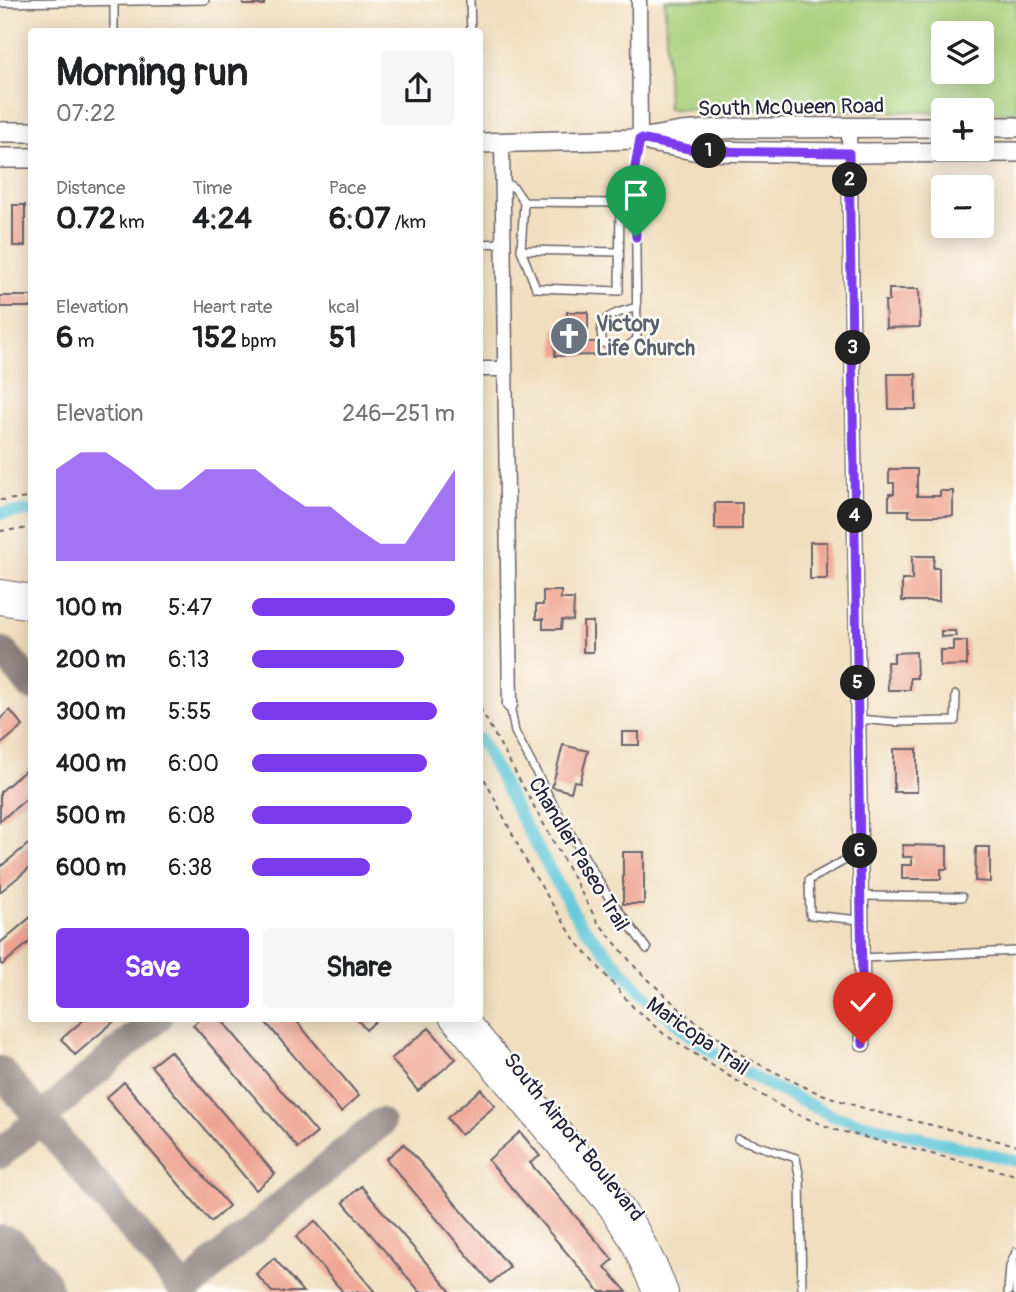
<!DOCTYPE html>
<html lang="en">
<head>
<meta charset="utf-8">
<style>
	:root { --surface:#fff; --page:#f6f6f6; --text:#202124; --muted:#757577; --accent:#7c3aed }
	body { margin:0; font-family:Pangolin,sans-serif; background:var(--page); color:var(--text); height:100vh; display:flex; flex-direction:column; font-size:26px; white-space:nowrap }
	* { box-sizing:border-box; margin:0 }
	p { font-size:23px; color:var(--muted) }
	.icon { flex:none; width:38px; height:38px; fill:none; stroke:currentColor; stroke-width:2; stroke-linecap:round; stroke-linejoin:round }
	.map { position:relative; flex:1; overflow:hidden }
	.panel { position:absolute; left:28px; top:28px; width:455px; height:994px; display:flex; flex-direction:column; background:var(--surface); border-radius:7px; box-shadow:0 4px 18px #0003 }
	.panel>* { flex:none }
	.buttons { position:absolute; left:931px; top:21px; display:grid; gap:14px }
	.buttons a { display:grid; place-items:center; width:63px; height:63px; border-radius:7px; background:var(--surface); box-shadow:0 4px 18px #0003; font-size:35px }
	.pin { position:absolute; display:grid; place-items:center; width:60px; height:60px; color:#fff; margin:-72px -30px; border-radius:50% 50% 50% 0; rotate:-45deg; box-shadow:0 0 7px #0007 }
	.pin .icon { rotate:45deg }
	.km { position:absolute; width:35px; height:35px; margin:-18px; border-radius:50%; background:#222; color:#fff; font-size:19px; line-height:35px; text-align:center }
	.round { display:grid; place-items:center; flex:none; width:74px; height:74px; border-radius:7px; background:var(--page) }
	.head { display:flex; align-items:center; justify-content:space-between; height:119px; padding:0 28px }
	h1 { font-size:38px; font-weight:800; line-height:52px }
	.stats { display:grid; grid-template-columns:repeat(3,1fr); gap:10px; height:119px; padding:7px 28px }
	.stats div { display:grid; align-content:center }
	.stats b { font-size:30px; font-weight:800 }
	.stats small { font-size:19px; font-weight:400 }
	.stats p { font-size:19px }
	.chart { height:196px; padding:14px 28px }
	.chart p { display:flex; justify-content:space-between }
	.chart svg { width:100%; height:126px; margin-top:7px; fill:var(--accent); opacity:.7 }
	.primary-button { display:flex; gap:14px; margin-top:auto; padding:14px 28px }
	.primary-button a { flex:1; height:80px; border-radius:7px; background:var(--accent); color:#fff; font-size:28px; font-weight:800; line-height:80px; text-align:center }
	.primary-button a+a { background:var(--page); color:var(--text) }
	ul { padding:0 28px; list-style:none; font-size:23px }
	li { display:grid; grid-template-columns:112px 84px 1fr; align-items:center; height:52px }
	li i { height:18px; border-radius:9px; background:var(--accent) }
	.map>svg:first-child { display:block }
	.green { fill:#a9d07b; stroke:#66795b; stroke-width:2; fill-rule:evenodd }
	.lines { fill:none; stroke-linecap:round; stroke-linejoin:round }
	.canal { stroke:#5cc5d7; stroke-width:12 }
	.taxiway { stroke:#8a807d; stroke-width:30 }
	.runway { stroke:#8a807d; stroke-width:75 }
	.building { fill:#efa493 }
	.service-casing { stroke:#6a6469; stroke-width:10 }
	.minor-casing { stroke:#6a6469; stroke-width:17 }
	.tertiary-casing { stroke:#6a6469; stroke-width:20 }
	.secondary-casing { stroke:#6a6469; stroke-width:22 }
	.path { stroke:#6a6469; stroke-width:2; stroke-dasharray:5 5; stroke-linecap:butt }
	.service { stroke:#fff; stroke-width:7 }
	.minor { stroke:#fff; stroke-width:14 }
	.tertiary { stroke:#fff; stroke-width:18 }
	.secondary { stroke:#fff; stroke-width:19 }
	.route-casing { stroke:#fff; stroke-width:14 }
	.route { stroke:#7c3aed; stroke-width:9 }
	.labels { text-anchor:middle; stroke-width:5; stroke-linejoin:round; paint-order:stroke }
	.street-label { font-size:21px; fill:#22223b; stroke:#fdfcf7 }
	.worship-label { font-size:21px; font-weight:bold; fill:#5b616d; stroke:#fdfcf7; text-anchor:start }
</style>
</head>
<body>
<div class="map">
<svg width="1016" height="1292" viewBox="0 0 1016 1292">
	<rect width="100%" height="100%" fill="#fdfcf7"/>
	<filter id="ink" filterUnits="userSpaceOnUse"><feTurbulence type="fractalNoise" baseFrequency=".0143" numOctaves="2"/><feDisplacementMap in="SourceGraphic" scale="14" xChannelSelector="R" yChannelSelector="G"/><feConvolveMatrix kernelMatrix="1 2 1 2 8 2 1 2 1" color-interpolation-filters="sRGB"/></filter>
	<filter id="wash" filterUnits="userSpaceOnUse"><feTurbulence type="fractalNoise" baseFrequency=".00686" numOctaves="4" result="noise"/><feDisplacementMap in="SourceGraphic" scale="28" xChannelSelector="R" yChannelSelector="G"/><feGaussianBlur stdDeviation="1.57" result="paint"/><feColorMatrix in="noise" values="0 0 0 0 0 0 0 0 0 0 0 0 0 0 0 0 0 1.4 0 .05"/><feComposite in="paint" operator="in"/></filter>
	<g filter="url(#wash)">
		<rect width="100%" height="100%" fill="#f1debf"/>
		<!-- green -->
		<path class="green" d="M 665,0 L 1016,0 L 1016,112 L 982,112 L 982,110 L 943,110 L 943,112 L 668,109 ZM 943,33 L 982,33 L 982,72 L 943,72 Z"/>
		<g class="lines">
			<!-- canal -->
			<path class="canal" d="M 0,513 L 32,511
				M 480,739 L 523,822 L 580,923 L 643,994 L 697,1042 L 762,1082 L 833,1116 L 1016,1161"/>
			<!-- taxiway -->
			<path class="taxiway" d="M 0,651 L 6,655 L 32,686
				M 0,1071 L 186,1292
				M 0,1154 L 157,1018
				M 197,1281 L 215,1262 L 380,1123"/>
			<!-- runway -->
			<path class="runway" d="M 0,1263 L 25,1292"/>
		</g>
		<g id="blocks">
			<!-- building -->
			<path class="building" d="M 243,0 L 264,0 L 264,5 L 243,5 Z
				M 13,205 L 25,205 L 25,246 L 13,246 Z
				M 889,289 L 919,289 L 920,327 L 886,328 L 885,301 L 889,301 Z
				M 0,296 L 32,296 L 32,307 L 0,307 Z
				M 567,312 L 588,312 L 588,330 L 584,330 L 585,342 L 600,342 L 600,355 L 555,356 L 554,328 L 567,328 Z
				M 888,374 L 916,374 L 916,409 L 889,409 Z
				M 889,469 L 917,469 L 917,496 L 940,496 L 940,491 L 953,491 L 953,516 L 909,516 L 909,510 L 889,510 L 889,494 L 894,494 L 894,483 L 889,483 Z
				M 715,503 L 742,503 L 742,529 L 715,529 Z
				M 810,542 L 827,542 L 827,579 L 810,579 Z
				M 912,556 L 934,556 L 933,568 L 939,568 L 939,601 L 902,601 L 902,580 L 912,580 Z
				M 543,591 L 561,591 L 561,599 L 574,599 L 573,621 L 562,620 L 561,629 L 543,629 L 543,619 L 536,619 L 536,605 L 543,605 Z
				M 583,622 L 593,622 L 593,652 L 583,652 Z
				M 941,631 L 955,631 L 956,636 L 941,637 Z
				M 953,641 L 967,641 L 967,665 L 940,666 L 940,650 L 953,650 Z
				M 916,652 L 917,678 L 910,678 L 910,690 L 888,690 L 887,662 L 894,662 L 894,653 Z
				M 10,710 L 23,726 L 0,745 L 0,719 Z
				M 622,732 L 639,732 L 639,745 L 622,745 Z
				M 563,745 L 588,751 L 580,782 L 574,781 L 571,792 L 552,787 Z
				M 894,749 L 917,749 L 917,792 L 894,792 Z
				M 32,765 L 32,794 L 0,821 L 0,792 Z
				M 32,841 L 32,866 L 0,892 L 0,867 Z
				M 903,845 L 947,846 L 947,869 L 941,869 L 941,879 L 902,879 L 902,865 L 912,865 L 912,857 L 903,857 Z
				M 976,847 L 990,847 L 990,882 L 975,881 Z
				M 623,852 L 644,852 L 644,904 L 623,904 Z
				M 32,916 L 32,940 L 2,965 L 0,963 L 0,943 Z
				M 86,1018 L 118,1018 L 75,1055 L 61,1039 Z
				M 201,1018 L 220,1018 L 317,1133 L 298,1148 L 193,1025 Z
				M 262,1018 L 294,1018 L 359,1096 L 341,1112 Z
				M 356,1018 L 379,1018 L 366,1030 Z
				M 429,1028 L 456,1059 L 418,1091 L 391,1059 Z
				M 170,1051 L 275,1174 L 256,1190 L 151,1066 Z
				M 124,1082 L 229,1206 L 211,1222 L 106,1098 Z
				M 481,1089 L 495,1106 L 461,1135 L 447,1118 Z
				M 520,1132 L 540,1156 L 530,1163 L 613,1260 L 605,1267 L 627,1292 L 600,1292 L 488,1160 Z
				M 404,1144 L 510,1267 L 491,1283 L 386,1159 Z
				M 361,1186 L 451,1292 L 420,1292 L 343,1202 Z
				M 315,1221 L 375,1292 L 343,1292 L 296,1237 Z
				M 274,1258 L 303,1292 L 272,1292 L 256,1274 Z"/>
		</g>
	</g>
	<g filter="url(#ink)">
		<use href="#blocks" fill-opacity="0" stroke="#6a6469" stroke-width="2"/>
		<g class="lines">
			<defs>
				<path id="service" d="M 114,0 L 114,32
					M 470,0 L 471,32
					M 0,3 L 205,0
					M 503,180 L 515,189 L 524,202 L 620,203 L 619,291 L 536,288 L 521,250 L 619,252
					M 480,244 L 503,243
					M 521,250 L 524,202
					M 637,307 C 615,314 595,315 603,343 C 620,350 623,351 637,339 L 635,167 L 640,140
					M 510,705 L 515,732 L 554,806 L 606,893 L 647,949
					M 858,719 L 893,722 L 955,721 L 956,695
					M 860,852 L 809,880 L 810,915 L 860,920
					M 861,896 L 962,897
					M 862,958 L 1016,951
					M 738,1139 L 796,1158 L 800,1180 L 802,1292
					M 1013,1258 L 1015,1272 L 1016,1292
					M 1008,1292 L 1010,1266 L 1016,1252"/>
				<path id="minor" d="M 639,0 L 640,139
					M 849,128 L 863,1044
					M 502,143 L 510,705
					M 480,369 L 505,369"/>
				<path id="tertiary" d="M 0,589 L 32,594
					M 0,605 L 32,610
					M 448,1018 L 608,1209 L 630,1243 L 652,1292
					M 468,1018 L 617,1195 L 639,1228 L 660,1269 L 669,1292"/>
				<path id="secondary" d="M 982,127 L 1016,127
					M 0,132 L 32,132
					M 651,142 L 699,151 L 849,153 L 1016,152
					M 480,143 L 640,139 L 681,132 L 737,128 L 943,127
					M 0,158 L 32,158"/>
			</defs>
			<!-- service casing -->
			<use href="#service" class="service-casing"/>
			<!-- minor casing -->
			<use href="#minor" class="minor-casing"/>
			<!-- tertiary casing -->
			<use href="#tertiary" class="tertiary-casing"/>
			<!-- secondary casing -->
			<use href="#secondary" class="secondary-casing"/>
			<!-- path -->
			<path class="path" d="M 0,500 L 32,498
				M 0,531 L 32,528
				M 480,708 L 597,921 L 636,968 L 684,1013 L 745,1057 L 811,1090 L 844,1102 L 880,1113 L 1016,1145
				M 480,770 L 529,867 L 575,940 L 634,1008 L 664,1034 L 732,1078 L 791,1112 L 836,1130 L 1016,1175"/>
			<!-- service -->
			<use href="#service" class="service"/>
			<!-- minor -->
			<use href="#minor" class="minor"/>
			<!-- tertiary -->
			<use href="#tertiary" class="tertiary"/>
			<!-- secondary -->
			<use href="#secondary" class="secondary"/>
		</g>
	</g>
	<g class="lines" filter="url(#ink)">
		<defs>
			<path id="route" d="M 636,237 L 635,167 L 640,139 L 699,151 L 849,153 L 863,1044"/>
		</defs>
		<!-- route casing -->
		<use href="#route" class="route-casing"/>
		<!-- route -->
		<use href="#route" class="route"/>
	</g>
	<!-- icons -->
	<defs>
		<symbol id="church-disc" viewBox="-11 -11 22 22"><circle r="9.5" fill="#6b7280" stroke="#fdfcf7"/><path d="M-1.2-6h2.4v3.5h3.3v2.4h-3.3V6h-2.4V-.1h-3.3v-2.4h3.3Z" fill="#fff"/></symbol>
	</defs>
	<g fill-rule="evenodd">
		<use href="#church-disc" x="547" y="314" width="44" height="44"/>
	</g>
	<g class="labels">
		<!-- street labels -->
		<g class="street-label">
			<text transform="translate(791 107) rotate(-1)" y="7">South McQueen Road</text>
			<text transform="translate(579 854) rotate(59)" y="7">Chandler Paseo Trail</text>
			<text transform="translate(698 1036) rotate(35)" y="7">Maricopa Trail</text>
			<text transform="translate(574 1137) rotate(51)" y="7">South Airport Boulevard</text>
		</g>
		<!-- worship labels -->
		<g class="worship-label">
			<text x="596" y="331">Victory<tspan x="596" dy="24">Life Church</tspan></text>
		</g>
	</g>
</svg>
<div class="buttons">
<a><svg class="icon" aria-label="layers" viewBox="0 0 24 24"><path d="M12 4l9 5-9 5-9-5zM3 14l9 5 9-5"/></svg></a>
<a>+</a>
<a>−</a>
</div>
<div class="pin" style="left:636px;top:237px;background:#1e9e55"><svg class="icon" aria-label="arrive" viewBox="0 0 24 24"><path d="M6 21V4h12l-3 4 3 4H6"/></svg></div>
<div class="pin" style="left:863px;top:1044px;background:#d93025"><svg class="icon" aria-label="check" viewBox="0 0 24 24"><path d="M5 12l5 5 9-10"/></svg></div>
<b class="km" style="left:709px;top:151px">1</b>
<b class="km" style="left:850px;top:180px">2</b>
<b class="km" style="left:853px;top:348px">3</b>
<b class="km" style="left:855px;top:516px">4</b>
<b class="km" style="left:858px;top:683px">5</b>
<b class="km" style="left:860px;top:851px">6</b>
<section class="panel">
<div class="head"><div><h1>Morning run</h1><p>07:22</p></div><a class="round"><svg class="icon" aria-label="share" viewBox="0 0 24 24"><path d="M12 15V3M7 8l5-5 5 5M5 13v7h14v-7"/></svg></a></div>
<div class="stats">
<div><p>Distance</p><b>0.72<small> km</small></b></div>
<div><p>Time</p><b>4:24</b></div>
<div><p>Pace</p><b>6:07<small> /km</small></b></div>
</div>
<div class="stats">
<div><p>Elevation</p><b>6<small> m</small></b></div>
<div><p>Heart rate</p><b>152<small> bpm</small></b></div>
<div><p>kcal</p><b>51</b></div>
</div>
<div class="chart"><p><span>Elevation</span>246–251 m</p>
<svg viewBox="0 0 160 44" preserveAspectRatio="none"><path d="M0 44V12L10 6L20 6L30 12L40 19L50 19L60 12L70 12L80 12L90 19L100 25L110 25L120 32L130 38L140 38L150 25L160 12V44z"/></svg>
</div>
<ul>
<li><b>100 m</b>5:47<i style="width:100%"></i></li>
<li><b>200 m</b>6:13<i style="width:75%"></i></li>
<li><b>300 m</b>5:55<i style="width:91%"></i></li>
<li><b>400 m</b>6:00<i style="width:86%"></i></li>
<li><b>500 m</b>6:08<i style="width:79%"></i></li>
<li><b>600 m</b>6:38<i style="width:58%"></i></li>
</ul>
<div class="primary-button"><a>Save</a><a>Share</a></div>
</section>
</div>
</body>
</html>
